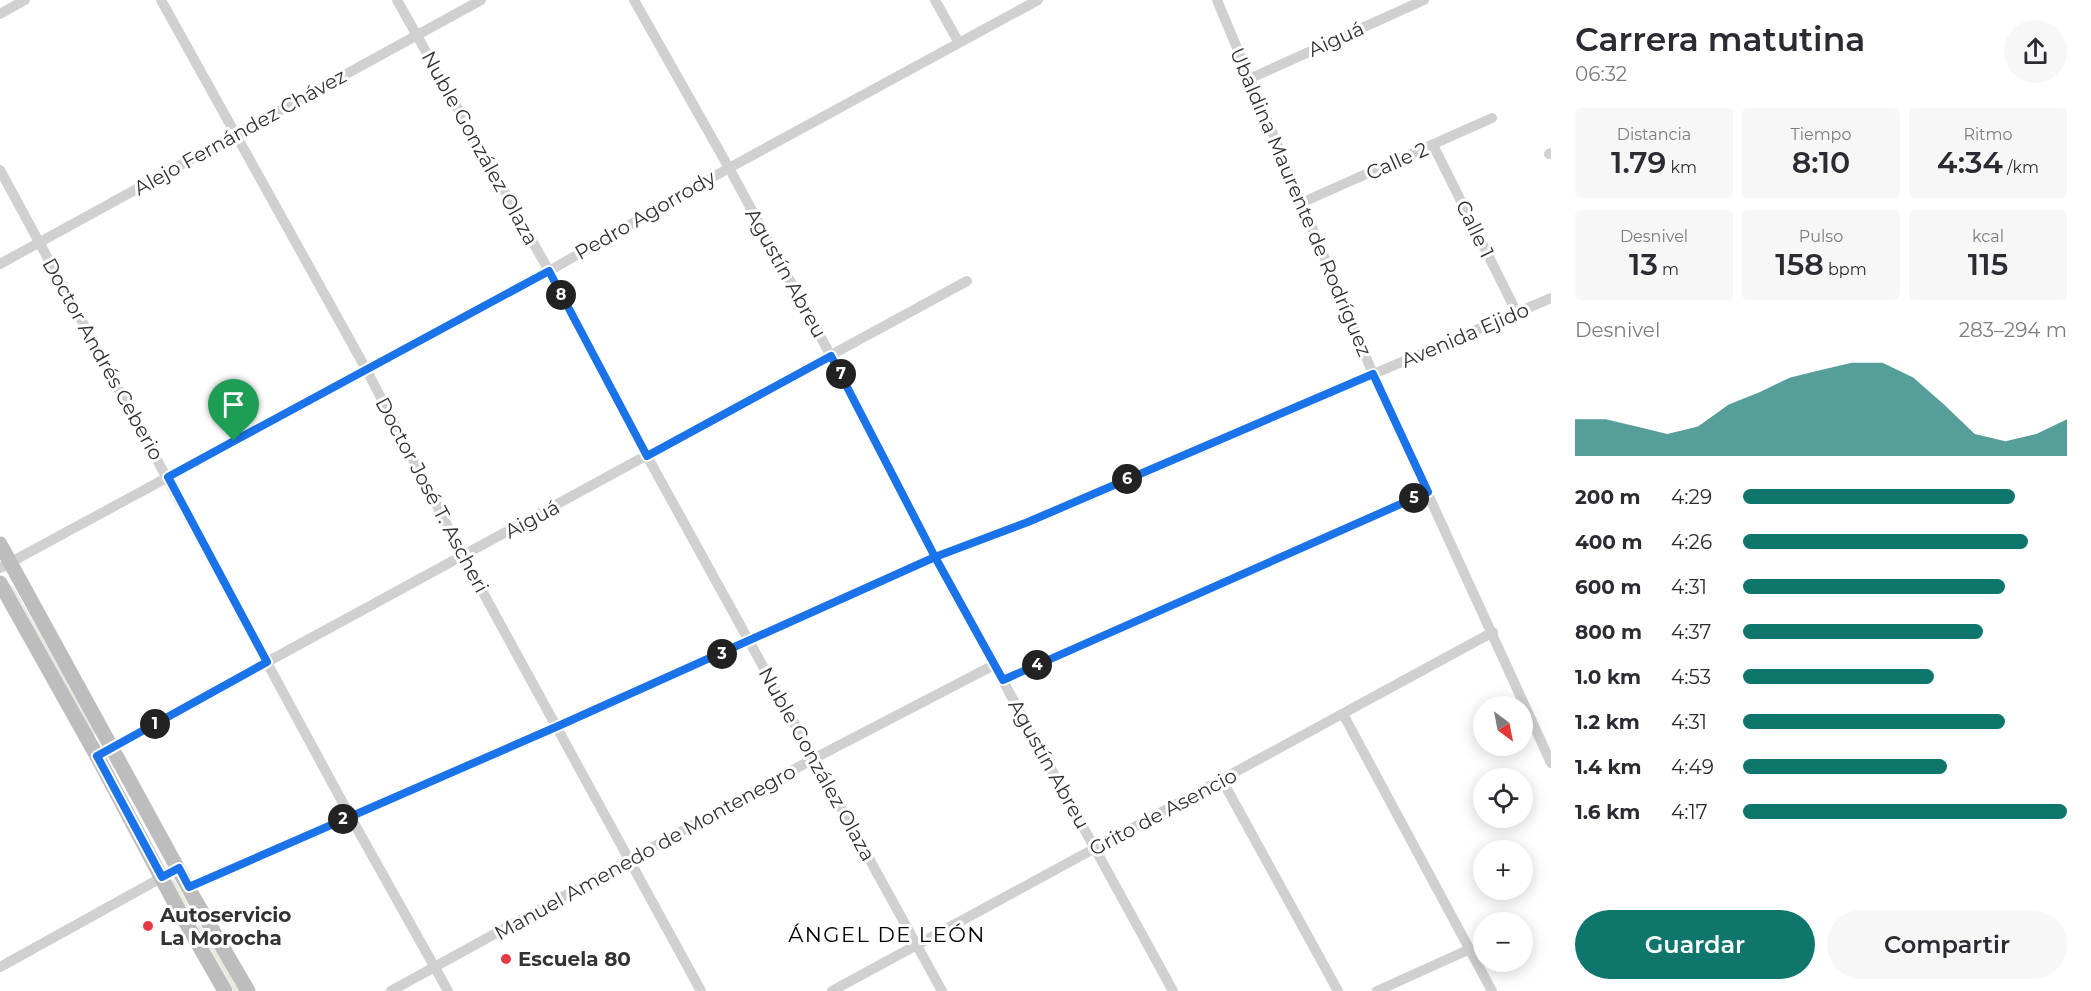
<!DOCTYPE html>
<html lang="es">
<head>
<meta charset="utf-8">
<style>
	:root { --surface:#fff; --page:#f7f7f7; --text:#2b2b33; --muted:#7c7c81; --accent:#0f766e }
	body { margin:0; font-family:Montserrat,sans-serif; background:var(--page); color:var(--text); height:100vh; display:flex; flex-direction:column; font-size:22px; white-space:nowrap }
	* { box-sizing:border-box; margin:0 }
	p { font-size:20px; color:var(--muted) }
	.icon { flex:none; width:33px; height:33px; fill:none; stroke:currentColor; stroke-width:2; stroke-linecap:round; stroke-linejoin:round }
	.map { position:relative; flex:1; overflow:hidden }
	.details { display:flex; flex-direction:column; background:var(--surface); width:540px }
	.details>* { flex:none }
	.needle { width:39px; rotate:148deg }
	.buttons { position:absolute; left:1473px; top:696px; display:grid; gap:12px }
	.buttons a { display:grid; place-items:center; width:60px; height:60px; border-radius:50%; background:var(--surface); box-shadow:0 3px 15px #0003; font-size:30px }
	.pin { position:absolute; display:grid; place-items:center; width:51px; height:51px; color:#fff; margin:-62px -26px; border-radius:50% 50% 50% 0; rotate:-45deg; box-shadow:0 0 6px #0007 }
	.pin .icon { rotate:45deg }
	.km { position:absolute; width:30px; height:30px; margin:-15px; border-radius:50%; background:#222; color:#fff; font-size:16px; line-height:30px; text-align:center }
	.round { display:grid; place-items:center; flex:none; width:63px; height:63px; border-radius:32px; background:var(--page) }
	.overview { display:flex; align-items:center; justify-content:space-between; height:102px; padding:0 24px }
	h1 { font-size:33px; font-weight:600; line-height:45px }
	.metrics { display:grid; grid-template-columns:repeat(3,1fr); gap:9px; height:102px; padding:6px 24px }
	.metrics div { display:grid; align-content:center; border-radius:6px; background:var(--page); text-align:center }
	.metrics b { font-size:30px; font-weight:600 }
	.metrics small { font-size:16px; font-weight:400 }
	.metrics p { font-size:16px }
	.chart { height:168px; padding:12px 24px }
	.chart p { display:flex; justify-content:space-between }
	.chart svg { width:100%; height:108px; margin-top:6px; fill:var(--accent); opacity:.7 }
	.action { display:flex; gap:12px; margin-top:auto; padding:12px 24px }
	.action a { flex:1; height:69px; border-radius:36px; background:var(--accent); color:#fff; font-size:24px; font-weight:600; line-height:69px; text-align:center }
	.action a+a { background:var(--page); color:var(--text) }
	ul { padding:0 24px; list-style:none; font-size:20px }
	li { display:grid; grid-template-columns:96px 72px 1fr; align-items:center; height:45px }
	li i { height:15px; border-radius:8px; background:var(--accent) }
	main { display:flex; flex:1; min-height:0 }
	.map>svg:first-child { display:block }
	.green { fill:#e6ecdf }
	.lines { fill:none; stroke-linecap:round; stroke-linejoin:round }
	.minor { stroke:#d0d0d0; stroke-width:10 }
	.secondary { stroke:#bdbdbd; stroke-width:15 }
	.route-casing { stroke:#fff; stroke-width:12 }
	.route { stroke:#1a73e8; stroke-width:8 }
	.poi-dot { fill:#e63946; stroke:#fff; stroke-width:2 }
	.labels { text-anchor:middle; stroke-width:6; stroke-linejoin:round; paint-order:stroke }
	.street-label { font-size:20px; fill:#333; stroke:#fff }
	.poi-label { font-size:20px; font-weight:bold; fill:#333; stroke:#fff; text-anchor:start }
	.neighbourhood-label { font-size:21px; letter-spacing:1.5px; fill:#000; stroke:#fff }
</style>
</head>
<body>
<main>
<div class="map">
<svg width="1551" height="991" viewBox="0 0 1551 991">
	<rect width="100%" height="100%" fill="#fff"/>
	<!-- green -->
	<path class="green" d="M 10,585 L 13,586 L 96,732 L 94,736 Z
		M 174,879 L 210,944 L 215,946 L 241,991 L 234,991 L 186,906 L 181,904 L 172,880 Z"/>
	<g class="lines">
		<!-- minor -->
		<path class="minor" d="M 161,0 L 366,369 L 463,556 L 701,991
			M 397,0 L 549,271 L 647,456 L 942,991
			M 634,0 L 729,168 L 831,356 L 935,557 L 1173,991
			M 935,0 L 959,43
			M 1217,0 L 1373,374 L 1551,763
			M 0,14 L 25,0
			M 1249,79 L 1424,0
			M 1433,145 L 1517,313
			M 1549,154 L 1551,153
			M 0,170 L 350,816 L 448,991
			M 1301,203 L 1492,118
			M 0,264 L 481,0
			M 0,568 L 549,271 L 729,168 L 1038,0
			M 1003,680 L 1428,492
			M 1343,714 L 1492,991
			M 97,756 L 267,662 L 967,281
			M 1222,780 L 1338,991
			M 189,887 L 556,727 L 935,557 L 1028,522 L 1551,298
			M 0,967 L 179,868
			M 391,991 L 813,759 L 994,665
			M 832,991 L 1493,632
			M 1377,991 L 1470,949"/>
		<!-- secondary -->
		<path class="secondary" d="M 0,544 L 195,900 L 248,991
			M 0,583 L 97,756 L 177,907 L 225,991"/>
	</g>
	<g class="lines">
		<defs>
			<path id="route" d="M 234,441 L 168,477 L 267,662 L 97,756 L 162,877 L 179,868 L 189,887 L 556,727 L 935,557 L 1003,680 L 1428,492 L 1373,374 L 1028,522 L 935,557 L 831,356 L 647,456 L 549,271 L 234,441"/>
		</defs>
		<!-- route casing -->
		<use href="#route" class="route-casing"/>
		<!-- route -->
		<use href="#route" class="route"/>
	</g>
	<!-- markers -->
	<g class="poi-dot">
		<circle cx="148" cy="926" r="6"/>
		<circle cx="506" cy="959" r="6"/>
	</g>
	<g class="labels">
		<!-- street labels -->
		<g class="street-label">
			<text transform="translate(1336 39) rotate(-24)" y="7">Aiguá</text>
			<text transform="translate(240 132) rotate(-29)" y="7">Alejo Fernández Chávez</text>
			<text transform="translate(480 148) rotate(61)" y="7">Nuble González Olaza</text>
			<text transform="translate(1397 161) rotate(-24)" y="7">Calle 2</text>
			<text transform="translate(1301 202) rotate(67)" y="7">Ubaldina Maurente de Rodríguez</text>
			<text transform="translate(645 215) rotate(-30)" y="7">Pedro Agorrody</text>
			<text transform="translate(1475 229) rotate(64)" y="7">Calle 1</text>
			<text transform="translate(786 273) rotate(61)" y="7">Agustín Abreu</text>
			<text transform="translate(1465 335) rotate(-23)" y="7">Avenida Ejido</text>
			<text transform="translate(103 359) rotate(61)" y="7">Doctor Andrés Ceberio</text>
			<text transform="translate(432 495) rotate(62)" y="7">Doctor José T. Ascheri</text>
			<text transform="translate(532 519) rotate(-28)" y="7">Aiguá</text>
			<text transform="translate(817 764) rotate(61)" y="7">Nuble González Olaza</text>
			<text transform="translate(1049 764) rotate(61)" y="7">Agustín Abreu</text>
			<text transform="translate(1163 812) rotate(-28)" y="7">Grito de Asencio</text>
			<text transform="translate(645 852) rotate(-29)" y="7">Manuel Amenedo de Montenegro</text>
		</g>
		<!-- poi labels -->
		<g class="poi-label">
			<text x="160" y="922">Autoservicio<tspan x="160" dy="23">La Morocha</tspan></text>
			<text x="518" y="966">Escuela 80</text>
		</g>
		<!-- neighbourhood labels -->
		<g class="neighbourhood-label">
			<text x="887" y="942">ÁNGEL DE LEÓN</text>
		</g>
	</g>
</svg>
<div class="buttons">
<a><svg class="needle" viewBox="-14 -14 28 28"><path d="M0-13l5 13h-10z" fill="#e53935"/><path d="M0 13l5-13h-10z" fill="#7c7c81"/></svg></a>
<a><svg class="icon" aria-label="locate" viewBox="0 0 24 24"><circle cx="12" cy="12" r="6"/><path d="M12 2v4M12 18v4M2 12h4M18 12h4"/></svg></a>
<a>+</a>
<a>−</a>
</div>
<div class="pin" style="left:234px;top:441px;background:#1e9e55"><svg class="icon" aria-label="arrive" viewBox="0 0 24 24"><path d="M6 21V4h12l-3 4 3 4H6"/></svg></div>
<b class="km" style="left:155px;top:724px">1</b>
<b class="km" style="left:343px;top:819px">2</b>
<b class="km" style="left:722px;top:654px">3</b>
<b class="km" style="left:1037px;top:665px">4</b>
<b class="km" style="left:1414px;top:498px">5</b>
<b class="km" style="left:1127px;top:479px">6</b>
<b class="km" style="left:841px;top:374px">7</b>
<b class="km" style="left:561px;top:295px">8</b>
</div>
<section class="details">
<div class="overview"><div><h1>Carrera matutina</h1><p>06:32</p></div><a class="round"><svg class="icon" aria-label="share" viewBox="0 0 24 24"><path d="M12 15V3M7 8l5-5 5 5M5 13v7h14v-7"/></svg></a></div>
<div class="metrics">
<div><p>Distancia</p><b>1.79<small> km</small></b></div>
<div><p>Tiempo</p><b>8:10</b></div>
<div><p>Ritmo</p><b>4:34<small> /km</small></b></div>
</div>
<div class="metrics">
<div><p>Desnivel</p><b>13<small> m</small></b></div>
<div><p>Pulso</p><b>158<small> bpm</small></b></div>
<div><p>kcal</p><b>115</b></div>
</div>
<div class="chart"><p><span>Desnivel</span>283–294 m</p>
<svg viewBox="0 0 160 44" preserveAspectRatio="none"><path d="M0 44V29L10 29L20 32L30 35L40 32L50 23L60 18L70 12L80 9L90 6L100 6L110 12L120 23L130 35L140 38L150 35L160 29V44z"/></svg>
</div>
<ul>
<li><b>200 m</b>4:29<i style="width:84%"></i></li>
<li><b>400 m</b>4:26<i style="width:88%"></i></li>
<li><b>600 m</b>4:31<i style="width:81%"></i></li>
<li><b>800 m</b>4:37<i style="width:74%"></i></li>
<li><b>1.0 km</b>4:53<i style="width:59%"></i></li>
<li><b>1.2 km</b>4:31<i style="width:81%"></i></li>
<li><b>1.4 km</b>4:49<i style="width:63%"></i></li>
<li><b>1.6 km</b>4:17<i style="width:100%"></i></li>
</ul>
<div class="action"><a>Guardar</a><a>Compartir</a></div>
</section>
</main>
</body>
</html>
